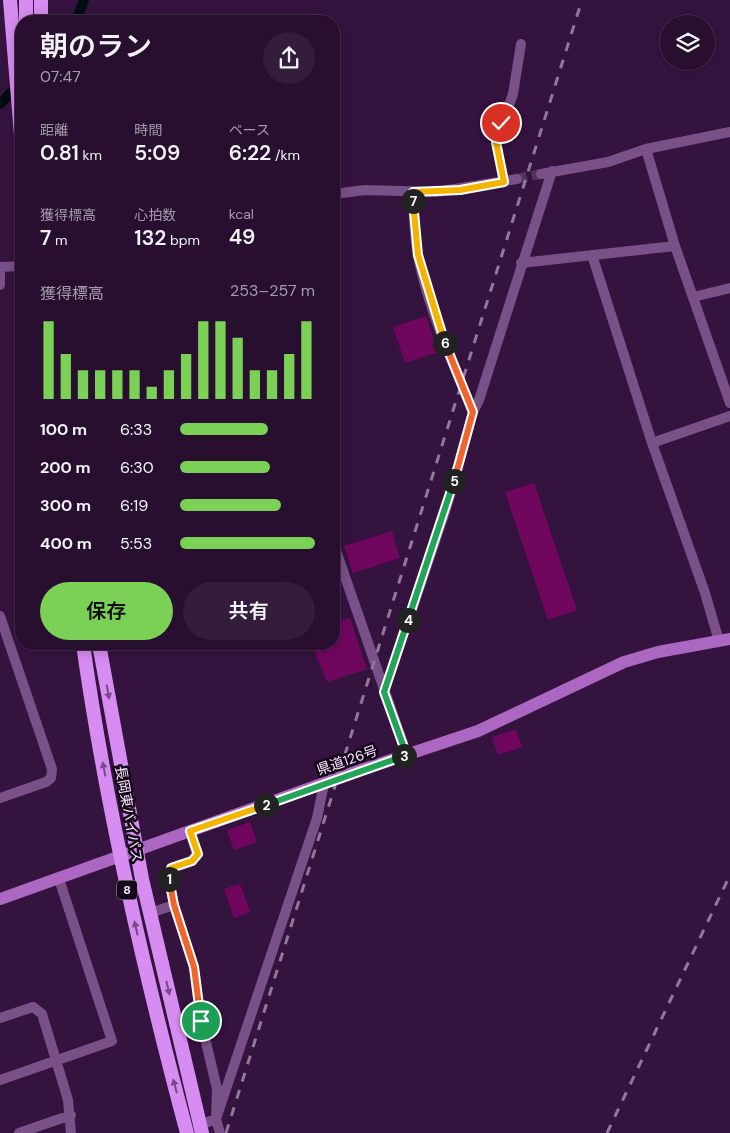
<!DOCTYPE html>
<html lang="ja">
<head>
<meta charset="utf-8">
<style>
	:root { --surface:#280e2f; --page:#341c3b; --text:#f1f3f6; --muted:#a59caa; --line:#442e4b; --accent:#7bd155 }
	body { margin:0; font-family:"DM Sans","Noto Sans JP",sans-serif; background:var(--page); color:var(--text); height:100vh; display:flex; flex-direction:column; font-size:19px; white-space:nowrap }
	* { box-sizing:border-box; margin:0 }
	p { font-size:16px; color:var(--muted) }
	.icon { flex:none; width:28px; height:28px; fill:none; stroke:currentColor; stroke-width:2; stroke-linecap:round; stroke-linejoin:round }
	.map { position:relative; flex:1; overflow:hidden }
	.drawer { position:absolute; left:15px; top:15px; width:325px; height:635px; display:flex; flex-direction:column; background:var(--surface); border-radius:20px; box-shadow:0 2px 12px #0003,0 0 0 1px var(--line) }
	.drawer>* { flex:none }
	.tools { position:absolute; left:660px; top:15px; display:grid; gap:10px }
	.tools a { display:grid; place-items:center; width:55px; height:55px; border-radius:50%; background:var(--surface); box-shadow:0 2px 12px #0003,0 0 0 1px var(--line); font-size:25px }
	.pin { position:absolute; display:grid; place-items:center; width:42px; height:42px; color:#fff; margin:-21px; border:2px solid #fff; border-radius:50%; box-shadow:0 1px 5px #0007 }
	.km { position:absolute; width:25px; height:25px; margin:-12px; border-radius:50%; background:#222; color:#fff; font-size:14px; line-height:25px; text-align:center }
	.round { display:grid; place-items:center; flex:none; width:52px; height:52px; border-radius:26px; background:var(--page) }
	.summary { display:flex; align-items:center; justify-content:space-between; height:85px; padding:0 25px }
	h1 { font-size:28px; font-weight:600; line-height:38px }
	.figures { display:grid; grid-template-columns:repeat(3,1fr); gap:8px; height:85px; padding:5px 25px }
	.figures div { display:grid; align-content:center }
	.figures b { font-size:21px; font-weight:600 }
	.figures small { font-size:14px; font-weight:400 }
	.figures p { font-size:14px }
	.chart { height:140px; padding:10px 25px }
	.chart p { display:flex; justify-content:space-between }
	.chart svg { width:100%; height:90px; margin-top:5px; stroke:var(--accent); stroke-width:6 }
	.cta { display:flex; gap:10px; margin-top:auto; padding:10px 25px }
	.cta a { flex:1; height:58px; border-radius:30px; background:var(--accent); color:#111; font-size:20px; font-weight:600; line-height:58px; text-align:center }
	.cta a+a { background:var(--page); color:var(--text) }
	ul { padding:0 25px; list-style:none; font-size:16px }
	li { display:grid; grid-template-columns:80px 60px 1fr; align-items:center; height:38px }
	li i { height:12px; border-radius:6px; background:var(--accent) }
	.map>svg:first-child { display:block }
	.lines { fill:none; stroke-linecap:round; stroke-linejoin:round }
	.canal { stroke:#000e0f; stroke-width:10 }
	.building { fill:#71065f }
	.minor-tunnel { stroke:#52335b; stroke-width:10; stroke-dasharray:10 5; stroke-linecap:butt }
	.minor { stroke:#7a5088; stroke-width:10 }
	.secondary { stroke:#ab67c1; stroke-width:12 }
	.trunk { stroke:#d68cf0; stroke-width:14 }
	.rail { stroke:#917899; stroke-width:3; stroke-dasharray:9 9; stroke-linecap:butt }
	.oneway { fill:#764a85 }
	.split-1-casing { stroke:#fff; stroke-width:10 }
	.split-2-casing { stroke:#fff; stroke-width:10 }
	.split-3-casing { stroke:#fff; stroke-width:10 }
	.split-4-casing { stroke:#fff; stroke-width:10 }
	.split-5-casing { stroke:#fff; stroke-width:10 }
	.split-6-casing { stroke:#fff; stroke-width:10 }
	.split-7-casing { stroke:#fff; stroke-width:10 }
	.split-8-casing { stroke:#fff; stroke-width:10 }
	.split-1 { stroke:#f0652b; stroke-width:6 }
	.split-2 { stroke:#f5b400; stroke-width:6 }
	.split-3 { stroke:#22a559; stroke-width:6 }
	.split-4 { stroke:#22a559; stroke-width:6 }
	.split-5 { stroke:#22a559; stroke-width:6 }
	.split-6 { stroke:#f0652b; stroke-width:6 }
	.split-7 { stroke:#f5b400; stroke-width:6 }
	.split-8 { stroke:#f5b400; stroke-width:6 }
	.labels { text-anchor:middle; stroke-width:5; stroke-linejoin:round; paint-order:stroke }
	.shield { fill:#15071a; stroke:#b3a3b8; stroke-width:1 }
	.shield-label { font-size:12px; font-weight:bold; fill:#f7e6fc }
	.street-label { font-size:14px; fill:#f7e6fc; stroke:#15071a }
</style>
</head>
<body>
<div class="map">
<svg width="730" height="1133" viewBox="0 0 730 1133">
	<rect width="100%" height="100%" fill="#35133f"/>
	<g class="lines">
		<!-- canal -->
		<path class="canal" d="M 76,21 L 84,0
			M 0,104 L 20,83"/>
	</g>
	<!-- building -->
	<path class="building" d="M 426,316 L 438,352 L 405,363 L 393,327 Z
		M 534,483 L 577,610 L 548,620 L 505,492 Z
		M 392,531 L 400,558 L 353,573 L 344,546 Z
		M 350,618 L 367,669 L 327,682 L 312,644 L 334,644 L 334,623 Z
		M 516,729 L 522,747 L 498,755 L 492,737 Z
		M 250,822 L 257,842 L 234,850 L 227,830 Z
		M 240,884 L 250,912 L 234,918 L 224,889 Z"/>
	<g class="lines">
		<!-- minor-tunnel -->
		<path class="minor-tunnel" d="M 517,179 L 541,174"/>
		<!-- minor -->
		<path class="minor" d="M 646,149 L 675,246 L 730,403
			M 541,174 L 608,162 L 646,149 L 730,132
			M 504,182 L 496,142 L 513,94 L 521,44
			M 413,192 C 414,213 414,236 418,257 C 429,310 452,362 473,412
			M 334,194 L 365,190 L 436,192 L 517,179
			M 592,255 L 652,443 L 705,593 L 719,641
			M 521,263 L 675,246
			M 0,267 L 21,266
			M 0,285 L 0,267
			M 693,297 L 730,288
			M 652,443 L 730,416
			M 334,545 L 407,755
			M 0,616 L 52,769 L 51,778 L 46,782 L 0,798
			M 384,692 L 446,509 L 473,412 L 479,400 L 552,171
			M 190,831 L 197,855 L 192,861 L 171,868 L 169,880 L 174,905 L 194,967 L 201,1021 L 217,1089 L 216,1119 L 200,1125
			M 150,913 L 174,905
			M 0,1018 L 33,1007 L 42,1014 L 68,1100 L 71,1133
			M 177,1027 L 201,1021
			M 0,1080 L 112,1041 L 59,879
			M 19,1133 L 71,1115
			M 220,1133 L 216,1119 L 317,818 L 324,784"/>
		<!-- secondary -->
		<path class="secondary" d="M 0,899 L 358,771 L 478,731 L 624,662 L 658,652 L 730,639"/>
		<!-- trunk -->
		<path class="trunk" d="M 10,0 L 21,135
			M 26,0 L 26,21
			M 41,0 L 41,21
			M 83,644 C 106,809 144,972 187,1133
			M 99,644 L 142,879 L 202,1133"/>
		<!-- rail -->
		<path class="rail" d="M 226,1133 L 582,0
			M 607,1133 L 730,875"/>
	</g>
	<!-- one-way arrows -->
	<defs><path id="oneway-solid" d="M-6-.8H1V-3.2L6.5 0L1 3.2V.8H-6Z" transform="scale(1.25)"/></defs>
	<g class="oneway">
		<use href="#oneway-solid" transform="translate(108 692) rotate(80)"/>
		<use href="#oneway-solid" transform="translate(104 769) rotate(-101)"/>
		<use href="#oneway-solid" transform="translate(136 928) rotate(-103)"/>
		<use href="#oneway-solid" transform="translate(168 988) rotate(77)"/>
		<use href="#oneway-solid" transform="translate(175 1086) rotate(-105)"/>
	</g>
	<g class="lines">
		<defs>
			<path id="split-1" d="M 169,879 L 174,905 L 194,967 L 201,1021"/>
			<path id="split-2" d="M 169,879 L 171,868 L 192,861 L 198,854 L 190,831 L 266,805"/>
			<path id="split-3" d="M 266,805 L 404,756"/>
			<path id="split-4" d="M 404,756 L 407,756 L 384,692 L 408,620"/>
			<path id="split-5" d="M 408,620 L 454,481"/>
			<path id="split-6" d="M 445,343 L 473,412 L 454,481"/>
			<path id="split-7" d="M 413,201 L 418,255 L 445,343"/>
			<path id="split-8" d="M 413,201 L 413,192 L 460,190 L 504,182 L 496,142 L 501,123"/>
		</defs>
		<!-- split-1 casing -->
		<use href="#split-1" class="split-1-casing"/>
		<!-- split-2 casing -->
		<use href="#split-2" class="split-2-casing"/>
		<!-- split-3 casing -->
		<use href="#split-3" class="split-3-casing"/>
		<!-- split-4 casing -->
		<use href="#split-4" class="split-4-casing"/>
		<!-- split-5 casing -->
		<use href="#split-5" class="split-5-casing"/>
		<!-- split-6 casing -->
		<use href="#split-6" class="split-6-casing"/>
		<!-- split-7 casing -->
		<use href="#split-7" class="split-7-casing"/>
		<!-- split-8 casing -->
		<use href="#split-8" class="split-8-casing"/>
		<!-- split-1 -->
		<use href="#split-1" class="split-1"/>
		<!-- split-2 -->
		<use href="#split-2" class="split-2"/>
		<!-- split-3 -->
		<use href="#split-3" class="split-3"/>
		<!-- split-4 -->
		<use href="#split-4" class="split-4"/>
		<!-- split-5 -->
		<use href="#split-5" class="split-5"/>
		<!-- split-6 -->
		<use href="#split-6" class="split-6"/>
		<!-- split-7 -->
		<use href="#split-7" class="split-7"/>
		<!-- split-8 -->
		<use href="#split-8" class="split-8"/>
	</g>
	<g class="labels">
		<!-- shield labels -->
		<rect class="shield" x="117" y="880.5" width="20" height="19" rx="4"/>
		<g class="shield-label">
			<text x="127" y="894">8</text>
		</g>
		<!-- street labels -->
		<g class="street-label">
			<text transform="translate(347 760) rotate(-19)" y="5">県道126号</text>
			<text transform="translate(129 814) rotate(80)" y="5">長岡東バイパス</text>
		</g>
	</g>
</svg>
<div class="tools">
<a><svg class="icon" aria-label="layers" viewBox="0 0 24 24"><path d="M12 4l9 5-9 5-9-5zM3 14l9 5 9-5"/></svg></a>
</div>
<div class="pin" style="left:201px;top:1021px;background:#1e9e55"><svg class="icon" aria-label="arrive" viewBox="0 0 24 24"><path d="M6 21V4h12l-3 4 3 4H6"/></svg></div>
<div class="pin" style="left:501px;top:123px;background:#d93025"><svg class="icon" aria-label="check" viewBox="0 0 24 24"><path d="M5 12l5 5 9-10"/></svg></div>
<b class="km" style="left:169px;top:879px">1</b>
<b class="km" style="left:266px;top:805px">2</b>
<b class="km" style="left:404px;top:756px">3</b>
<b class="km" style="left:408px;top:620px">4</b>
<b class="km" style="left:454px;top:481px">5</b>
<b class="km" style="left:445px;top:343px">6</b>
<b class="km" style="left:413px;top:201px">7</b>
<section class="drawer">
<div class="summary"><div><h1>朝のラン</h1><p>07:47</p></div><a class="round"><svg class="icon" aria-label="share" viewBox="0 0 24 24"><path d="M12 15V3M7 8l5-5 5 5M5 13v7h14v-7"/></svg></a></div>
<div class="figures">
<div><p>距離</p><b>0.81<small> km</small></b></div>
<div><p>時間</p><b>5:09</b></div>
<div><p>ペース</p><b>6:22<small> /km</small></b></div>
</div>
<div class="figures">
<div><p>獲得標高</p><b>7<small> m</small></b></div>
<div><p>心拍数</p><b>132<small> bpm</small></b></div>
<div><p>kcal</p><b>49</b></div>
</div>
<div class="chart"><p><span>獲得標高</span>253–257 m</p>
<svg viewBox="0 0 160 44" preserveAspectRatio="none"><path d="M5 44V6M15 44V22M25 44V30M35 44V30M45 44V30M55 44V30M65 44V38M75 44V30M85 44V22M95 44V6M105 44V6M115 44V14M125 44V30M135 44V30M145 44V22M155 44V6"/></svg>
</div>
<ul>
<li><b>100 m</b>6:33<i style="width:65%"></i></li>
<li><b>200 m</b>6:30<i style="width:67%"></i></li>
<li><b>300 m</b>6:19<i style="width:75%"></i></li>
<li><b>400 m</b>5:53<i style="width:100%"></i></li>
</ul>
<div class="cta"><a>保存</a><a>共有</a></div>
</section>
</div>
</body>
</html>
